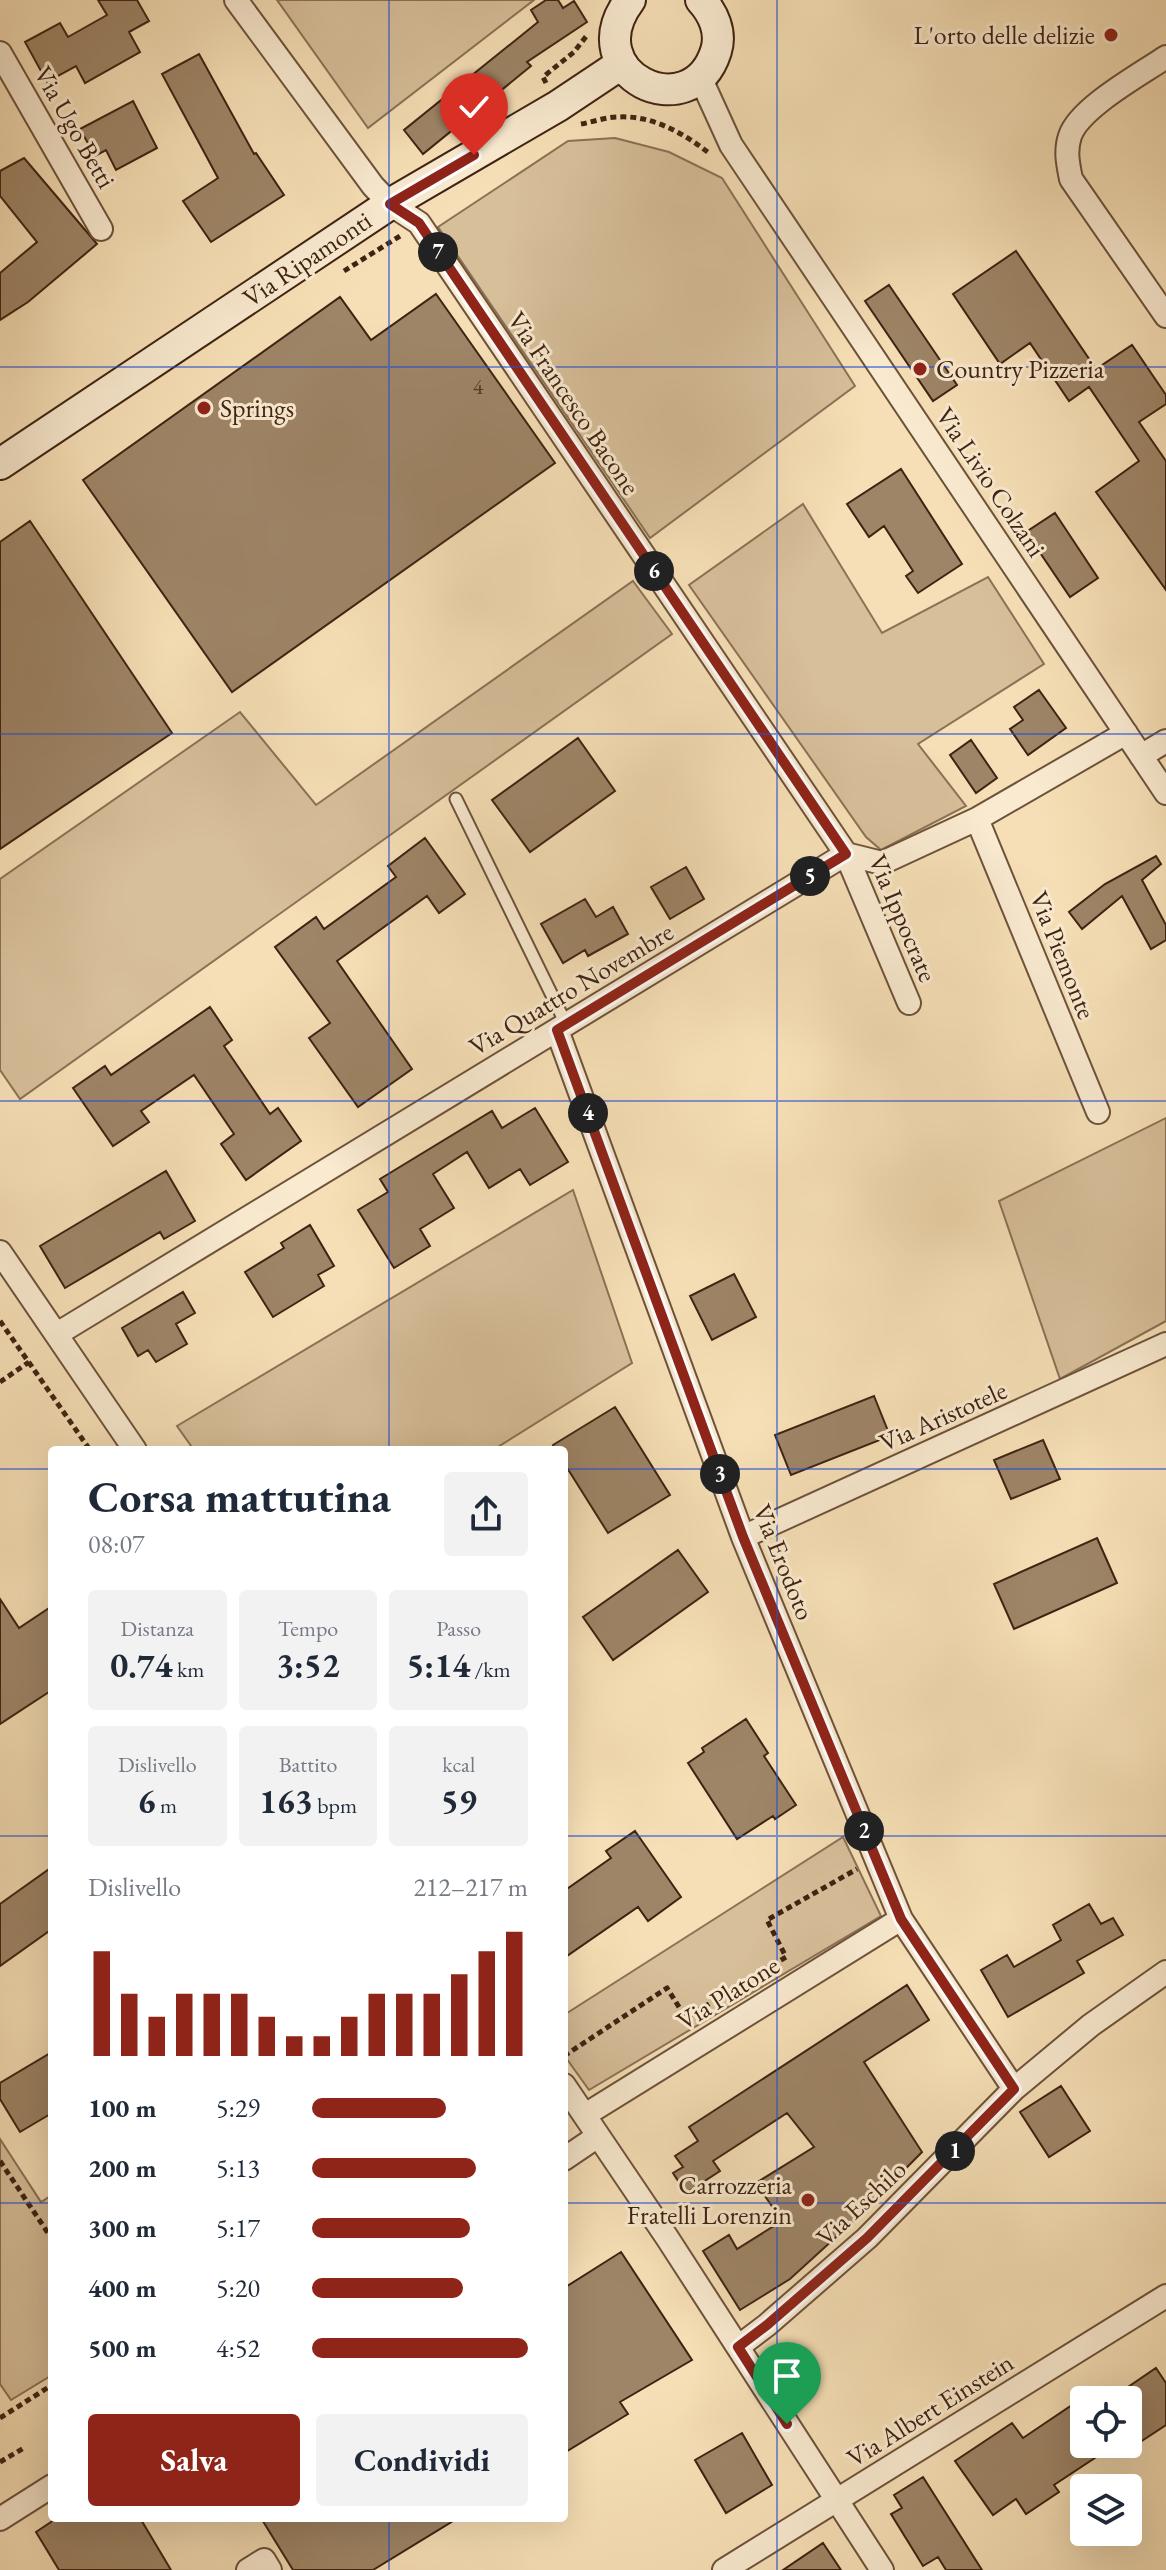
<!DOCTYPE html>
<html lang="it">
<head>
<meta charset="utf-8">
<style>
	:root { --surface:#fff; --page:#f2f2f3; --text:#1f2937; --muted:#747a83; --accent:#8f2418 }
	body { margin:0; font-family:"EB Garamond",serif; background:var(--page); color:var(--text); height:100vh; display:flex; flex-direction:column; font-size:30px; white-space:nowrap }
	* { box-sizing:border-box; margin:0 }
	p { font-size:26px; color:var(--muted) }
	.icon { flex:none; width:44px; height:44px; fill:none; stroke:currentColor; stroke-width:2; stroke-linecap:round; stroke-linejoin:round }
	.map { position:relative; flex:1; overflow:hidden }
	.side { position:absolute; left:48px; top:1446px; width:520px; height:1076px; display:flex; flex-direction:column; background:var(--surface); border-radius:8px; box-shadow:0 8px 32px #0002 }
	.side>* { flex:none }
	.tools { position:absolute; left:1070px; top:2386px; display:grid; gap:16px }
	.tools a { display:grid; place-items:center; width:72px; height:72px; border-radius:8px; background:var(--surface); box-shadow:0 8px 32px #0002; font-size:40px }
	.pin { position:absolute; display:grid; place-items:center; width:68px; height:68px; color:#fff; margin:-82px -34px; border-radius:50% 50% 50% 0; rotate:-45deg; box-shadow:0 0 8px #0007 }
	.pin .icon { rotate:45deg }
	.km { position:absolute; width:40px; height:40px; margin:-20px; border-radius:50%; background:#222; color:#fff; font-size:22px; line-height:40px; text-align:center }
	.round { display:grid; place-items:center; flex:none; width:84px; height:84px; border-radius:8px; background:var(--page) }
	.headline { display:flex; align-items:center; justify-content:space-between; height:136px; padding:0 40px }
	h1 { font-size:44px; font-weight:700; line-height:60px }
	.stats { display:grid; grid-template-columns:repeat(3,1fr); gap:12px; height:136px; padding:8px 40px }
	.stats div { display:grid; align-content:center; border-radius:8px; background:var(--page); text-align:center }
	.stats b { font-size:34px; font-weight:700 }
	.stats small { font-size:22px; font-weight:400 }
	.stats p { font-size:22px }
	.chart { height:224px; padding:16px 40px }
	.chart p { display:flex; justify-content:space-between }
	.chart svg { width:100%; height:144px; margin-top:8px; stroke:var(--accent); stroke-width:6 }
	.action { display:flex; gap:16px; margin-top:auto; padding:16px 40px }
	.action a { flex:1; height:92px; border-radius:8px; background:var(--accent); color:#fff; font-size:32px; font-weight:700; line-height:92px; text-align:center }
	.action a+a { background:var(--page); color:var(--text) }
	ul { padding:0 40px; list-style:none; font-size:26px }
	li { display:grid; grid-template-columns:128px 96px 1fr; align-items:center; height:60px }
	li i { height:20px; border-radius:10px; background:var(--accent) }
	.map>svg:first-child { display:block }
	.green { fill:#d7bf9a; stroke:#8b7156; stroke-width:2 }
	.building { fill:#9e8567; stroke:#3f2312; stroke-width:2 }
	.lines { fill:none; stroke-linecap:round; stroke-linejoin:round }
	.lane-casing { stroke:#6d523b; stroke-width:15 }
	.street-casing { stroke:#6d523b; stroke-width:26 }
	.secondary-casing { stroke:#3f2312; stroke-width:34 }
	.path { stroke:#3f2312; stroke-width:5; stroke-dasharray:6 4; stroke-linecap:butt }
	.lane { stroke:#f9ead0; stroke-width:11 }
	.street { stroke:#f9ead0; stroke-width:22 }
	.secondary { stroke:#f9ead0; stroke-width:30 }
	.route-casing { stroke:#fff; stroke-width:16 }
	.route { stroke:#8f2418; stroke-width:10 }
	.grid { fill:none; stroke:#1d4ed8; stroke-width:2; stroke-opacity:0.55 }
	.poi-dot { fill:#8f2418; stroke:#f9ead0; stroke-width:3 }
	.labels { text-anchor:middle; stroke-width:6; stroke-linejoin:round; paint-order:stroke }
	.number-label { font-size:22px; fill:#573c27 }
	.poi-label { font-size:26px; fill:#3f2312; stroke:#f9ead0; text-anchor:end }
	.street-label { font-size:26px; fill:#3f2312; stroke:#f9ead0 }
</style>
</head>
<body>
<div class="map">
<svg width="1166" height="2570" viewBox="0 0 1166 2570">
	<rect width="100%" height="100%" fill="#f6dfb6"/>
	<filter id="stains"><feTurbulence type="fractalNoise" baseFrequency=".0025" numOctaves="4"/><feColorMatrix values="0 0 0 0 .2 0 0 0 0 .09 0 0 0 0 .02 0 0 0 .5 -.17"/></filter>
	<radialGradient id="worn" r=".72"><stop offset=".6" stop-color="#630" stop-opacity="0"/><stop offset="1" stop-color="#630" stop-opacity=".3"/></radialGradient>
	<!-- green -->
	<path class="green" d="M 277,0 L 534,0 L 368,128 Z
		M 615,138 L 669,152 L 722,178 L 855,386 L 650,538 L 438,227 L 568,141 Z
		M 803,504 L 882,633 L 988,577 L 1044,664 L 918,744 L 966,806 L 881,850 L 866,837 L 689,585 Z
		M 633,581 L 672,634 L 20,1099 L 0,1070 L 0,879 L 240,712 L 316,805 Z
		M 1166,1118 L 1166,1321 L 1060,1379 L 999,1201 Z
		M 573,1190 L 632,1363 L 493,1450 L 194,1450 L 177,1426 Z
		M 843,1837 L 881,1916 L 589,2090 L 564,2055 L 564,2015 Z
		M 0,2139 L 41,2202 L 52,2195 L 52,2375 L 11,2400 L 0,2384 Z"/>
	<!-- building -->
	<path class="building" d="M 98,0 L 137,0 L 149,21 L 129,32 L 140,52 L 85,83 L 76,66 L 47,82 L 25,42 L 60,23 L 68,37 L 107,15 Z
		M 546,0 L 558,0 L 563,8 L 574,1 L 587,22 L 527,62 L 531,66 L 423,154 L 404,130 L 538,22 L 531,10 Z
		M 199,54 L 254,154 L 256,153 L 284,195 L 211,242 L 183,201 L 218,178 L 162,74 Z
		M 133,101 L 157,148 L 116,170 L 106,150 L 95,156 L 80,129 Z
		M 24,158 L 97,244 L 28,302 L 0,320 L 0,273 L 37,242 L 0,196 L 0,171 Z
		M 1016,251 L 1096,369 L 1132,345 L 1166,395 L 1166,404 L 1139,422 L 1166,461 L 1166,590 L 1096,492 L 1139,461 L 1089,387 L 1069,401 L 1030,343 L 1000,364 L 953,294 Z
		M 889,285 L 957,385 L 933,401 L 865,301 Z
		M 436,294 L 555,463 L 232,692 L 83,480 L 340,297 L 371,340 Z
		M 901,469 L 962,564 L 918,593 L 906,576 L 913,571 L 884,526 L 869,537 L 847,504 Z
		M 1055,513 L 1098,578 L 1070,597 L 1026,532 Z
		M 30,521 L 172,733 L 0,849 L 0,542 Z
		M 1039,690 L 1066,728 L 1028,755 L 1010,729 L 1023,720 L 1014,707 Z
		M 578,738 L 615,791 L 530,852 L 492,800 Z
		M 971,740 L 997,778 L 976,793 L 950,755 Z
		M 425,838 L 465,894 L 439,913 L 427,896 L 337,961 L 412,1069 L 358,1107 L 309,1038 L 330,1023 L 275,947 L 316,917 L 324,929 L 396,877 L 388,866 Z
		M 1156,856 L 1161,864 L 1142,880 L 1166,925 L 1166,940 L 1151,949 L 1122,896 L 1082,929 L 1069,912 L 1105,884 Z
		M 686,867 L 704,899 L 670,919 L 651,887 Z
		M 585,899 L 596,917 L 613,907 L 628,934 L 588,956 L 585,950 L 563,963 L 541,924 Z
		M 210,1007 L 232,1040 L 224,1046 L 270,1114 L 278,1108 L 301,1141 L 246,1180 L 221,1144 L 234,1134 L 194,1075 L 141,1111 L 149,1122 L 113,1146 L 73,1088 L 105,1066 L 111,1075 Z
		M 535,1108 L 568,1162 L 530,1185 L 520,1169 L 489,1188 L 467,1152 L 433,1174 L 454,1208 L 420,1229 L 430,1246 L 394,1268 L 358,1210 L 388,1192 L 380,1179 L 492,1111 L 502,1128 Z
		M 166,1171 L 195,1221 L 164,1239 L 160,1232 L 65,1288 L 40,1246 Z
		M 310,1225 L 334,1266 L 318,1275 L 324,1286 L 273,1317 L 245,1272 L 284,1248 L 281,1243 Z
		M 734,1274 L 756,1317 L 712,1340 L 690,1296 Z
		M 183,1292 L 195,1313 L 176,1324 L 187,1344 L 156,1362 L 148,1350 L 138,1356 L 122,1328 Z
		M 874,1396 L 890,1436 L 791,1475 L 775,1435 Z
		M 615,1407 L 670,1495 L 608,1533 L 564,1463 L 564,1450 L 556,1450 L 553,1445 Z
		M 1043,1440 L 1060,1479 L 1011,1499 L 994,1460 Z
		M 1097,1538 L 1117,1583 L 1014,1629 L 994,1584 Z
		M 678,1550 L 708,1592 L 613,1660 L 583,1617 Z
		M 0,1599 L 19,1628 L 52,1606 L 52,1690 L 0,1724 Z
		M 746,1719 L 768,1753 L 764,1756 L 796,1805 L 775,1819 L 773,1816 L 737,1839 L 688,1763 L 704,1752 L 702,1748 Z
		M 635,1831 L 681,1897 L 648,1921 L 638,1907 L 564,1958 L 564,1891 L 611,1858 L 606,1851 Z
		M 52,1867 L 52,1929 L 0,1966 L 0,1904 Z
		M 1089,1904 L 1101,1924 L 1113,1918 L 1123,1935 L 1077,1961 L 1084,1973 L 1008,2017 L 981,1970 L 1007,1955 L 1014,1967 L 1061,1940 L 1053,1925 Z
		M 907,1985 L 929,2020 L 864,2062 L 922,2152 L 858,2217 L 790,2279 L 740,2310 L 703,2251 L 729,2235 L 737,2249 L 782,2221 L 756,2183 L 814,2147 L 787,2113 L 713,2161 L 720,2171 L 686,2193 L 673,2173 L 683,2167 L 675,2156 L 698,2141 L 689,2127 Z
		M 52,2052 L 52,2113 L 20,2132 L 0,2099 L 0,2083 Z
		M 1061,2086 L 1090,2131 L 1049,2157 L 1020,2112 Z
		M 621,2252 L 692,2360 L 620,2402 L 628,2414 L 564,2453 L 564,2288 Z
		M 1156,2368 L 1166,2383 L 1166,2425 L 1128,2450 L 1128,2387 Z
		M 1084,2397 L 1084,2444 L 1116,2444 L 1054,2485 L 1059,2492 L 1026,2514 L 1016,2499 L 993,2515 L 955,2461 L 1012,2423 L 1023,2438 Z
		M 742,2433 L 772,2485 L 726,2513 L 695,2460 Z
		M 923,2477 L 982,2570 L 946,2570 L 938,2557 L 923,2566 L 891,2514 L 902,2508 L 894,2495 Z
		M 57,2518 L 140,2518 L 171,2570 L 59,2570 L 36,2532 Z
		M 261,2518 L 458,2518 L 373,2570 L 293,2570 Z
		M 823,2543 L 841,2570 L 783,2570 Z"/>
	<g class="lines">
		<defs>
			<path id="lane" d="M 456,799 L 566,1024"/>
			<path id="street" d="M 236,0 L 373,186 L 390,204 L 419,223 L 846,854 L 909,1003
				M 0,53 L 101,229
				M 1166,57 C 1141,74 1079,108 1070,136 C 1065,151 1068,164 1071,179 L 1166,316
				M 700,77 L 731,145 L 1166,793
				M 1141,756 L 1166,741
				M 977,819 L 1098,1112
				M 557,1030 L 743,1537 L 901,1919 L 1014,2089
				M 0,1252 L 135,1450
				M 57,1334 L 846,854 L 882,863 L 977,819 L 1126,733
				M 743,1537 L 1166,1344
				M 564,2085 L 668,2239 L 882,2570
				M 585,2115 L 901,1919
				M 564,2159 L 598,2136
				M 738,2347 L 767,2325 L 867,2238 L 1014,2089 L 1091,2025 L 1166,1972
				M 0,2519 L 52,2486
				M 248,2570 L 264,2560 L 270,2570
				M 724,2570 L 1166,2296"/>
			<path id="secondary" d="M 630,0 C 574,74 691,130 716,51 C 722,32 713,13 701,0
				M 0,464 L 390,204 L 558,106 L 621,64"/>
		</defs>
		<!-- lane casing -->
		<use href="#lane" class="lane-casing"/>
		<!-- street casing -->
		<use href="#street" class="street-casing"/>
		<!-- secondary casing -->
		<use href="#secondary" class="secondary-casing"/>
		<!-- path -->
		<path class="path" d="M 546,83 L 543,77 L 574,52 L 588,34
			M 581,124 C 593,122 606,117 618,117 C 652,115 683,133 709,153
			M 344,271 L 400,236
			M 0,1321 L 90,1450
			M 0,1382 L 29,1362
			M 564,2056 L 667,1988 L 686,2018 L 786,1957 L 767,1920 L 857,1869
			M 0,2161 L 52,2239
			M 0,2418 L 52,2385
			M 0,2462 L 24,2448"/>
		<!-- lane -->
		<use href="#lane" class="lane"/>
		<!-- street -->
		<use href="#street" class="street"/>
		<!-- secondary -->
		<use href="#secondary" class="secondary"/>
	</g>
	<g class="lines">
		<defs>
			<path id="route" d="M 474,155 L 390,204 L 419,223 L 846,854 L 557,1030 L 743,1537 L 901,1919 L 1014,2089 L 867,2238 L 767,2325 L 738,2347 L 787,2424"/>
		</defs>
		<!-- route casing -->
		<use href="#route" class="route-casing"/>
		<!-- route -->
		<use href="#route" class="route"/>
	</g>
	<!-- grid -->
	<path class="grid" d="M 389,0 L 389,1450M 777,0 L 777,2570M 0,367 L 1166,367M 0,734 L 1166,734M 0,1101 L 1166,1101M 0,1469 L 52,1469M 564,1469 L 1166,1469M 0,1836 L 52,1836M 564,1836 L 1166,1836M 0,2203 L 52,2203M 564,2203 L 1166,2203M 389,2518 L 389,2570"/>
	<!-- markers -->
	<g class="poi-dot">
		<circle cx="1111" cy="35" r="8"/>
		<circle cx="920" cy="369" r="8"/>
		<circle cx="204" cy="408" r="8"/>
		<circle cx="808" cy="2200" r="8"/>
	</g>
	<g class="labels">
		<!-- number labels -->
		<g class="number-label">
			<text x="478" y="394">4</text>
		</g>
		<!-- poi labels -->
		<g class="poi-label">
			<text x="1095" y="44">L'orto delle delizie</text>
			<text x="936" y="378" text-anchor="start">Country Pizzeria</text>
			<text x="220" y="417" text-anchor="start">Springs</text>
			<text x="792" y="2194">Carrozzeria<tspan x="792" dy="30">Fratelli Lorenzin</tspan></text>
		</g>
		<!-- street labels -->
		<g class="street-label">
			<text transform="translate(75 127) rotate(60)" y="9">Via Ugo Betti</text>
			<text transform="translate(307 259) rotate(-34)" y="9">Via Ripamonti</text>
			<text transform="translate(574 403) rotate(56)" y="9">Via Francesco Bacone</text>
			<text transform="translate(991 482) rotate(56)" y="9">Via Livio Colzani</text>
			<text transform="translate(903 918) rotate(67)" y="9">Via Ippocrate</text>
			<text transform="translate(1063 955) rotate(68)" y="9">Via Piemonte</text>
			<text transform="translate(571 989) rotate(-31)" y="9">Via Quattro Novembre</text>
			<text transform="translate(943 1416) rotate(-24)" y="9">Via Aristotele</text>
			<text transform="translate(784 1562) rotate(68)" y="9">Via Erodoto</text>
			<text transform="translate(728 1993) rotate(-32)" y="9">Via Platone</text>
			<text transform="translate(861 2203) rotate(-43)" y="9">Via Eschilo</text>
			<text transform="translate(930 2410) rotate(-32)" y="9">Via Albert Einstein</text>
		</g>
	</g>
	<rect width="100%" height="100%" filter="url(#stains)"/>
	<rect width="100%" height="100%" fill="url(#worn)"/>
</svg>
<div class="tools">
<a><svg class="icon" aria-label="locate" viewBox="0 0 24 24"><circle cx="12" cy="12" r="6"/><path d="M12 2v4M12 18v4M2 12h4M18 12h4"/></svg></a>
<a><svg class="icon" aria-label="layers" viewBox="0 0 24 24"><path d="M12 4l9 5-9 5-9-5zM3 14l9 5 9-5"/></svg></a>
</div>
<div class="pin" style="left:787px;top:2424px;background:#1e9e55"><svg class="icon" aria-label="arrive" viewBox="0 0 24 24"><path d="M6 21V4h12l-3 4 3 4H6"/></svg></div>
<div class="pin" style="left:474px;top:155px;background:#d93025"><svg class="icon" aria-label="check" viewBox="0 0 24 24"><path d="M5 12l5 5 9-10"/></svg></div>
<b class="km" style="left:955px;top:2151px">1</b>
<b class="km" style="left:864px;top:1831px">2</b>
<b class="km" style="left:720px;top:1474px">3</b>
<b class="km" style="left:588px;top:1113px">4</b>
<b class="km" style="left:810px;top:876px">5</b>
<b class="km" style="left:654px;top:571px">6</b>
<b class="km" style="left:438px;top:252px">7</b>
<section class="side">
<div class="headline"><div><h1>Corsa mattutina</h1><p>08:07</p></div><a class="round"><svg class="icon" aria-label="share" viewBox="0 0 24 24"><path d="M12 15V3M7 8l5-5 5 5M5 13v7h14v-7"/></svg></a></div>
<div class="stats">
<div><p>Distanza</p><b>0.74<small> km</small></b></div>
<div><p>Tempo</p><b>3:52</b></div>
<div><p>Passo</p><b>5:14<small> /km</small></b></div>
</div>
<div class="stats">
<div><p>Dislivello</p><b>6<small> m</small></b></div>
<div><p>Battito</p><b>163<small> bpm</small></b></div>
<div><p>kcal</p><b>59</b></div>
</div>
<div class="chart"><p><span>Dislivello</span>212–217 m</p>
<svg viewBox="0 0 160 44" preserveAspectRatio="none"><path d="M5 44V12M15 44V25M25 44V32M35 44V25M45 44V25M55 44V25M65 44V32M75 44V38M85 44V38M95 44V32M105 44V25M115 44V25M125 44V25M135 44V19M145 44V12M155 44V6"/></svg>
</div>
<ul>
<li><b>100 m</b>5:29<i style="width:62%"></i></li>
<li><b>200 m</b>5:13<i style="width:76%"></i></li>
<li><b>300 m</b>5:17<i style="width:73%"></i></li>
<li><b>400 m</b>5:20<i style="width:70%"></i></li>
<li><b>500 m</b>4:52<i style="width:100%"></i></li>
</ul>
<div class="action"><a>Salva</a><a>Condividi</a></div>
</section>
</div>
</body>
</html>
